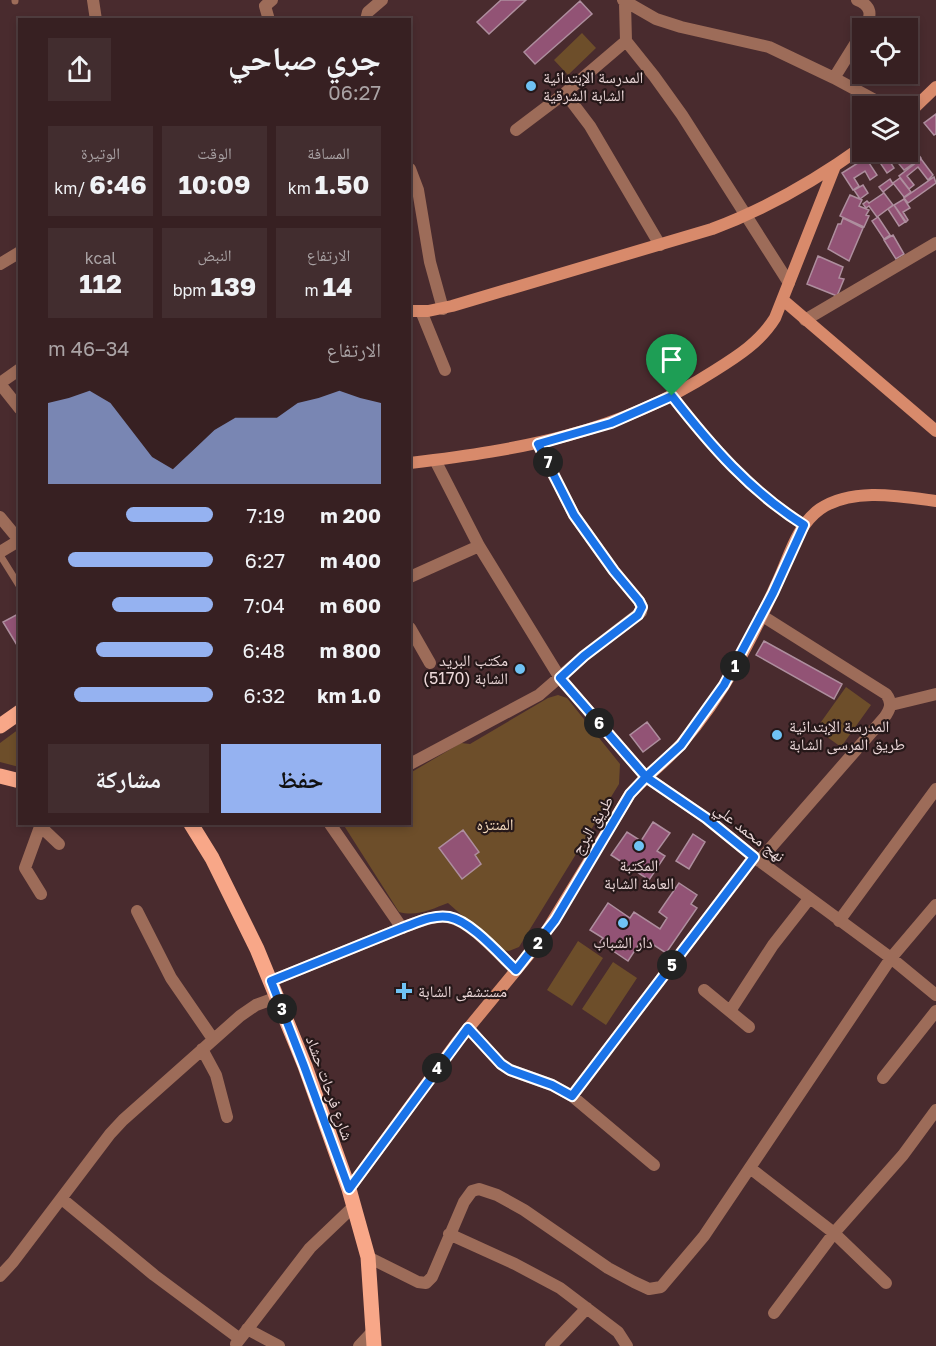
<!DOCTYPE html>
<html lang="ar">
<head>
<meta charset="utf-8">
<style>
	:root { --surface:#372022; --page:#422d2f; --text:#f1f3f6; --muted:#aaa3a5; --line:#513e40; --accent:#95b2f1 }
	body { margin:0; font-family:"Golos Text","Noto Naskh Arabic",sans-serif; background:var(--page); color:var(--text); direction:rtl; height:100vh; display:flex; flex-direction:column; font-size:22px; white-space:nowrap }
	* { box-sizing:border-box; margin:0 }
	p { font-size:20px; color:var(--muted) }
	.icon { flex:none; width:33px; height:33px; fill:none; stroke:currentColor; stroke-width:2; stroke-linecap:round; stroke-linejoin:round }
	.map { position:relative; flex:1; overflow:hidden; direction:ltr }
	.side { position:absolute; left:18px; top:18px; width:393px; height:807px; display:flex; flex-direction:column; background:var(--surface); border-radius:0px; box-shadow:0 3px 9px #0003,0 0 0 2px var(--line); direction:rtl }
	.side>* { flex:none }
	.buttons { position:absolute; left:852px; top:18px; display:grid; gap:12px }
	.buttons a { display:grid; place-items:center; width:66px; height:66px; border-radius:0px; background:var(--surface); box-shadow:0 3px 9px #0003,0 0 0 2px var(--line); font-size:30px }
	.pin { position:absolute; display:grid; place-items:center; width:51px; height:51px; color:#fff; margin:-62px -26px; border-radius:50% 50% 50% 0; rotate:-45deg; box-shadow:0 0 6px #0007 }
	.pin .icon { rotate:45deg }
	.km { position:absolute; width:30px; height:30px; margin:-15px; border-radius:50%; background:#222; color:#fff; font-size:16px; line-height:30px; text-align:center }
	.round { display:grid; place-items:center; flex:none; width:63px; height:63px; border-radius:0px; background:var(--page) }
	.summary { display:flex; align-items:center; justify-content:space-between; height:102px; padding:0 30px }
	h1 { font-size:33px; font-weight:700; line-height:45px }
	.stats { display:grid; grid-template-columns:repeat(3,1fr); gap:9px; height:102px; padding:6px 30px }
	.stats div { display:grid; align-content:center; border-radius:0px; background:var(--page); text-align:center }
	.stats b { font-size:26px; font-weight:700 }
	.stats small { font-size:16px; font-weight:400 }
	.stats p { font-size:16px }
	.chart { height:168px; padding:12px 30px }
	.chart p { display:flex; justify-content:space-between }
	.chart svg { width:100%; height:108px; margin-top:6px; fill:var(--accent); opacity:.7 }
	.button { display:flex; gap:12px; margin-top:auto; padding:12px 30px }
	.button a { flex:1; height:69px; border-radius:0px; background:var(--accent); color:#111; font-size:24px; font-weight:700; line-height:69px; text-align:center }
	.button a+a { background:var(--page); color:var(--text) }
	ul { padding:0 30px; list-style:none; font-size:20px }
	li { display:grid; grid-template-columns:96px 72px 1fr; align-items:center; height:45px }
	li i { height:15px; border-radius:8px; background:var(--accent) }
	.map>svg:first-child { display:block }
	.green { fill:#6d4e2a }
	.building { fill:#925375; stroke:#ae8e9e; stroke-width:1.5 }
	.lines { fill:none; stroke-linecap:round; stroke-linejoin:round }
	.lane { stroke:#9d6c59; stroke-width:7 }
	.street { stroke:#9d6c59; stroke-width:12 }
	.secondary { stroke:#d88a6b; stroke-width:12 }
	.primary { stroke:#f8a788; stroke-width:15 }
	.route-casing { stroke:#fff; stroke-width:12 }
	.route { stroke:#1a73e8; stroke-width:8 }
	.poi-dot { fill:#6fc2f4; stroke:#261819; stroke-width:2 }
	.labels { text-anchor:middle; stroke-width:4.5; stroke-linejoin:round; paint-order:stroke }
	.poi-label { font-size:16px; fill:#ecd8d9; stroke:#261819; text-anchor:start }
	.park-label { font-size:16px; fill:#f6dbbd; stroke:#261819 }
	.street-label { font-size:16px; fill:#ecd8d9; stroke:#261819 }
</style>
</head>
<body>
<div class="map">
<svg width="936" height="1346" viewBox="0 0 936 1346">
	<rect width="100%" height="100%" fill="#492b2e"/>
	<!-- green -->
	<path class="green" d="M 582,33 L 596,48 L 568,75 L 554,60 Z
		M 846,687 L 871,705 L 841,747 L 816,729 Z
		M 558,695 L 567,698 L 620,764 L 619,784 L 519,947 L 509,951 L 501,950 L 448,903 C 432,909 417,917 399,912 L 343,824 L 410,824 L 410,773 L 461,743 L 470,744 L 548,698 Z
		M 19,729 L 20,729 L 19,767 L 0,762 L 0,743 Z
		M 578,941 L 603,958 L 572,1006 L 547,990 Z
		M 613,962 L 637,978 L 606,1025 L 582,1009 Z"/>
	<!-- building -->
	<path class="building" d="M 501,0 L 526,0 L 489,34 L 477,22 Z
		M 580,1 L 592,14 L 535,64 L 524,52 Z
		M 936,114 L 936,134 L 934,135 L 924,123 Z
		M 911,145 L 921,158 L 904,170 L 899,164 L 903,161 L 898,155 L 902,152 L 908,152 L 908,147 Z
		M 875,152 L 884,152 L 894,168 L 887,173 L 877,158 L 869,163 L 877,175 L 870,180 L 865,171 L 854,178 L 859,186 L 853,190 L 842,173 Z
		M 921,159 L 933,175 L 928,180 L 918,167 L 907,176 L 914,185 L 909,189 L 899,176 Z
		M 934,177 L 936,183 L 908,203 L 904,198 Z
		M 900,178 L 911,192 L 904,197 L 893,183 Z
		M 890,179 L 893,184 L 883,192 L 879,187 Z
		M 863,185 L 868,193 L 860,199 L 854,190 Z
		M 884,193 L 893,205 L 877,217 L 869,206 L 866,208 L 863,204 L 867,201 L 869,203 Z
		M 850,195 L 862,200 L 859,206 L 869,210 L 866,215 L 869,216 L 864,227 L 840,216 Z
		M 904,199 L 910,208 L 903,212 L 908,220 L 906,222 L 894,205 Z
		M 894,205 L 905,222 L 899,226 L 888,209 Z
		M 878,217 L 890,235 L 884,239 L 872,221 Z
		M 843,218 L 863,228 L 849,261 L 828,249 L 838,224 L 841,224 Z
		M 893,235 L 904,254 L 896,259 L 884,240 Z
		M 818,256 L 843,267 L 839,278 L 844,279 L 837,296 L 807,284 Z
		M 20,613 L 20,650 L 3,622 Z
		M 764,641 L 842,684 L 834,699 L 756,655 Z
		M 647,722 L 660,739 L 643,752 L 630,735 Z
		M 653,822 L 670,833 L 657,851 L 665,856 L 649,880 L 611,855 L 627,832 L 641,841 Z
		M 463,830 L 479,852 L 475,855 L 481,864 L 462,879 L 439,848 Z
		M 693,834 L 705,842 L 689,869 L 676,861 Z
		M 679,883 L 697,895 L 691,904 L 697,908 L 666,953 L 643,938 L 628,961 L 600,942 L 603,938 L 590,930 L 608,903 L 630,918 L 634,912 L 660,929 L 667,918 L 659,912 Z"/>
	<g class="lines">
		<!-- lane -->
		<path class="lane" d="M 15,0 L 15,1
			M 0,555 L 20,587"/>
		<!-- street -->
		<path class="street" d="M 93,0 L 96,20
			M 623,0 L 656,19 L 681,27 L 769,47 L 834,78 L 886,106
			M 857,0 C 872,6 872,15 865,28
			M 625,3 L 626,41 L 654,76 L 682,115 L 789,283
			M 269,20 L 265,6 L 272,0
			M 366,20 L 368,12 L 382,0
			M 834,78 L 862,33
			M 565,93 L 590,126 L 660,245
			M 516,130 L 565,93 L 626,41
			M 410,169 L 418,190 L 430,262 L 443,309
			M 0,264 L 20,252
			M 421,311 L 445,370
			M 805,320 L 936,243
			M 0,383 L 20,369
			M 0,384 L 20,409
			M 672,396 C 711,446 750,491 804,525
			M 435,460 L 479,546 L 560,678 L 646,777 L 706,818 L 754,857 L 891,958 L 936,995
			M 0,517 L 19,540
			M 0,552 L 20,540
			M 410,577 L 479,546
			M 410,628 L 430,663
			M 891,705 L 936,694
			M 410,764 L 539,695 L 584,656 L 641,612 L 642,607 L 639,601 L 614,571 L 574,515 L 538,444
			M 41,824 L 25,868 L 41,894
			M 330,824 L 402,928
			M 40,826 L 59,844
			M 759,861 L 884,718 C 890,710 893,703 886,694 L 761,615
			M 137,911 L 171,978 L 213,1039
			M 839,921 L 936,789
			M 271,981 L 402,928 C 416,923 432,915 447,917 C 469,919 500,956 516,970
			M 704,990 L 749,1027
			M 730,1011 L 773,945 L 809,899
			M 468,1028 L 501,1064 L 510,1070 L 552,1085 L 572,1096 L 654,1165
			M 202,1049 L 216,1075 L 227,1117
			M 883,1078 L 936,1011
			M 572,1096 L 754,857
			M 750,1168 L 834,1233 L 886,1283
			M 62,1199 L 154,1275 L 240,1339
			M 449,1234 L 515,1264 L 560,1288 L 618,1332 L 627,1346
			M 368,1257 L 418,1282 L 426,1283 L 432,1277 L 464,1202 L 472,1191 L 479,1189 L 497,1195 L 524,1210 L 608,1268 L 634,1282 L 649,1289 L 661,1287 L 704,1236 L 891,958 L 936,905
			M 0,1276 L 13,1262 L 110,1134 L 123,1120 L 240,1016 L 256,1005 L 278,997
			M 774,1313 L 834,1233 L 903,1155 L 936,1110
			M 247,1329 L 279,1346
			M 236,1344 L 310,1248 L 354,1206
			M 359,1346 L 374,1330
			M 551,1346 L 587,1308"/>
		<!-- secondary -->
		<path class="secondary" d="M 908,114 L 936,87
			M 783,300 L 936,431
			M 410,311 L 428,311 L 452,306 L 712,229 C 766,209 816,180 862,147
			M 410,463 C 523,449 616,434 714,371 C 738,356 760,342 775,318 L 835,166
			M 349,1189 L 457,1042 L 541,940 L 630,794 C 646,776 666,762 682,743 C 723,696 752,639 777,583 C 789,558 796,526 820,509 C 852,487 900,496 936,501"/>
		<!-- primary -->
		<path class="primary" d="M 0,726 L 20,712
			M 0,776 L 20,781
			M 191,824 L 212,858 L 257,949 L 305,1066 L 349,1189 L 368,1257 L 374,1346"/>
	</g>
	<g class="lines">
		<defs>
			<path id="route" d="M 672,396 C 711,446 750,491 804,525 L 773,593 L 724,685 L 681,745 L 646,777 L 630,794 L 555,920 L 516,970 C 500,955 471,921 449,917 C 434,914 416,923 402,928 L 271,981 L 304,1066 L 349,1189 L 468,1028 L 501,1064 L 510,1070 L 552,1085 L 572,1096 L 754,857 L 706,818 L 646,777 L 560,678 L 584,656 L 638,615 L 642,607 L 639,601 L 614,571 L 574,515 L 538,444 L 611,423 L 672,396"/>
		</defs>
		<!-- route casing -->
		<use href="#route" class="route-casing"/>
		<!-- route -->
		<use href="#route" class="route"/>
	</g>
	<!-- markers -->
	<g class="poi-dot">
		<circle cx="531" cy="86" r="6"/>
		<circle cx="520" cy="669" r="6"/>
		<circle cx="777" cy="735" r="6"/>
		<circle cx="639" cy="846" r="6"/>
		<circle cx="623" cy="923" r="6"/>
		<path d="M401 982h6v6h6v6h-6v6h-6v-6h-6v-6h6z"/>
	</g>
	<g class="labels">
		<!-- poi labels -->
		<g class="poi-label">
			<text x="543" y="83">المدرسة الإبتدائية<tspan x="543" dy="18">الشابة الشرقية</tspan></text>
			<text x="508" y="666" text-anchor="end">مكتب البريد<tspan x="508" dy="18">الشابة (5170)</tspan></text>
			<text x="789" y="732">المدرسة الإبتدائية<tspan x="789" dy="18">طريق المرسى الشابة</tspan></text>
			<text x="639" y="871" text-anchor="middle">المكتبة<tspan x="639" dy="18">العامة الشابة</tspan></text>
			<text x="623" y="948" text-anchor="middle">دار الشباب</text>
			<text x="418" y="997">مستشفى الشابة</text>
		</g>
		<!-- park labels -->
		<g class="park-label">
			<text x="495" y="830">المنتزه</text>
		</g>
		<!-- street labels -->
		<g class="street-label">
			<text transform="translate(592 825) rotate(-59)" y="6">طريق البرج</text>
			<text transform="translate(750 832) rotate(38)" y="6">نهج محمد علي</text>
			<text transform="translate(330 1088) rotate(70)" y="6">شارع فرحات حشاد</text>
		</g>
	</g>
</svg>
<div class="buttons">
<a><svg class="icon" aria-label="locate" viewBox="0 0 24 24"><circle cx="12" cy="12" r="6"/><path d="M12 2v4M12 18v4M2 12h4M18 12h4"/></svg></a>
<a><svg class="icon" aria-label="layers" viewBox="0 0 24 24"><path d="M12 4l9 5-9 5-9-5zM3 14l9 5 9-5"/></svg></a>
</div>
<div class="pin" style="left:672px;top:396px;background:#1e9e55"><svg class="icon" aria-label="arrive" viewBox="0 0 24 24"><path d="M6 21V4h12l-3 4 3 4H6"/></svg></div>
<b class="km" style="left:735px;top:666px">1</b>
<b class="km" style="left:538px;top:943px">2</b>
<b class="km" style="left:282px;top:1009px">3</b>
<b class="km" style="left:437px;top:1068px">4</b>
<b class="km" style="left:672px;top:965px">5</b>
<b class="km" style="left:599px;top:723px">6</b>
<b class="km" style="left:548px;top:462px">7</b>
<section class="side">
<div class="summary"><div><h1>جري صباحي</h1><p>06:27</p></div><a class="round"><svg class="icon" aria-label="share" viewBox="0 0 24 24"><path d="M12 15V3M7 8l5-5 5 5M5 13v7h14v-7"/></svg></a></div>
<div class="stats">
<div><p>المسافة</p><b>1.50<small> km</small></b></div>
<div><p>الوقت</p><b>10:09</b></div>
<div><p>الوتيرة</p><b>6:46<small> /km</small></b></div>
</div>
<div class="stats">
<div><p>الارتفاع</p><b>14<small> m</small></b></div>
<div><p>النبض</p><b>139<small> bpm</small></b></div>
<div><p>kcal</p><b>112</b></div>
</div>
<div class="chart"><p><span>الارتفاع</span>34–46 m</p>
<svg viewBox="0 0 160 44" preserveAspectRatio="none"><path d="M0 44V11L10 9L20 6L30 11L40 22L50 33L60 38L70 30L80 22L90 17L100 17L110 17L120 11L130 9L140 6L150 9L160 11V44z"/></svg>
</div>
<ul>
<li><b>200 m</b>7:19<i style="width:53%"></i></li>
<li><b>400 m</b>6:27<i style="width:88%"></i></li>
<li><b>600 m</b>7:04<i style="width:61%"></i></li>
<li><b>800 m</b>6:48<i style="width:71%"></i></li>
<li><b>1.0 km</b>6:32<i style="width:84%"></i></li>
</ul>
<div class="button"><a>حفظ</a><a>مشاركة</a></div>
</section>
</div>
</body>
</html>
